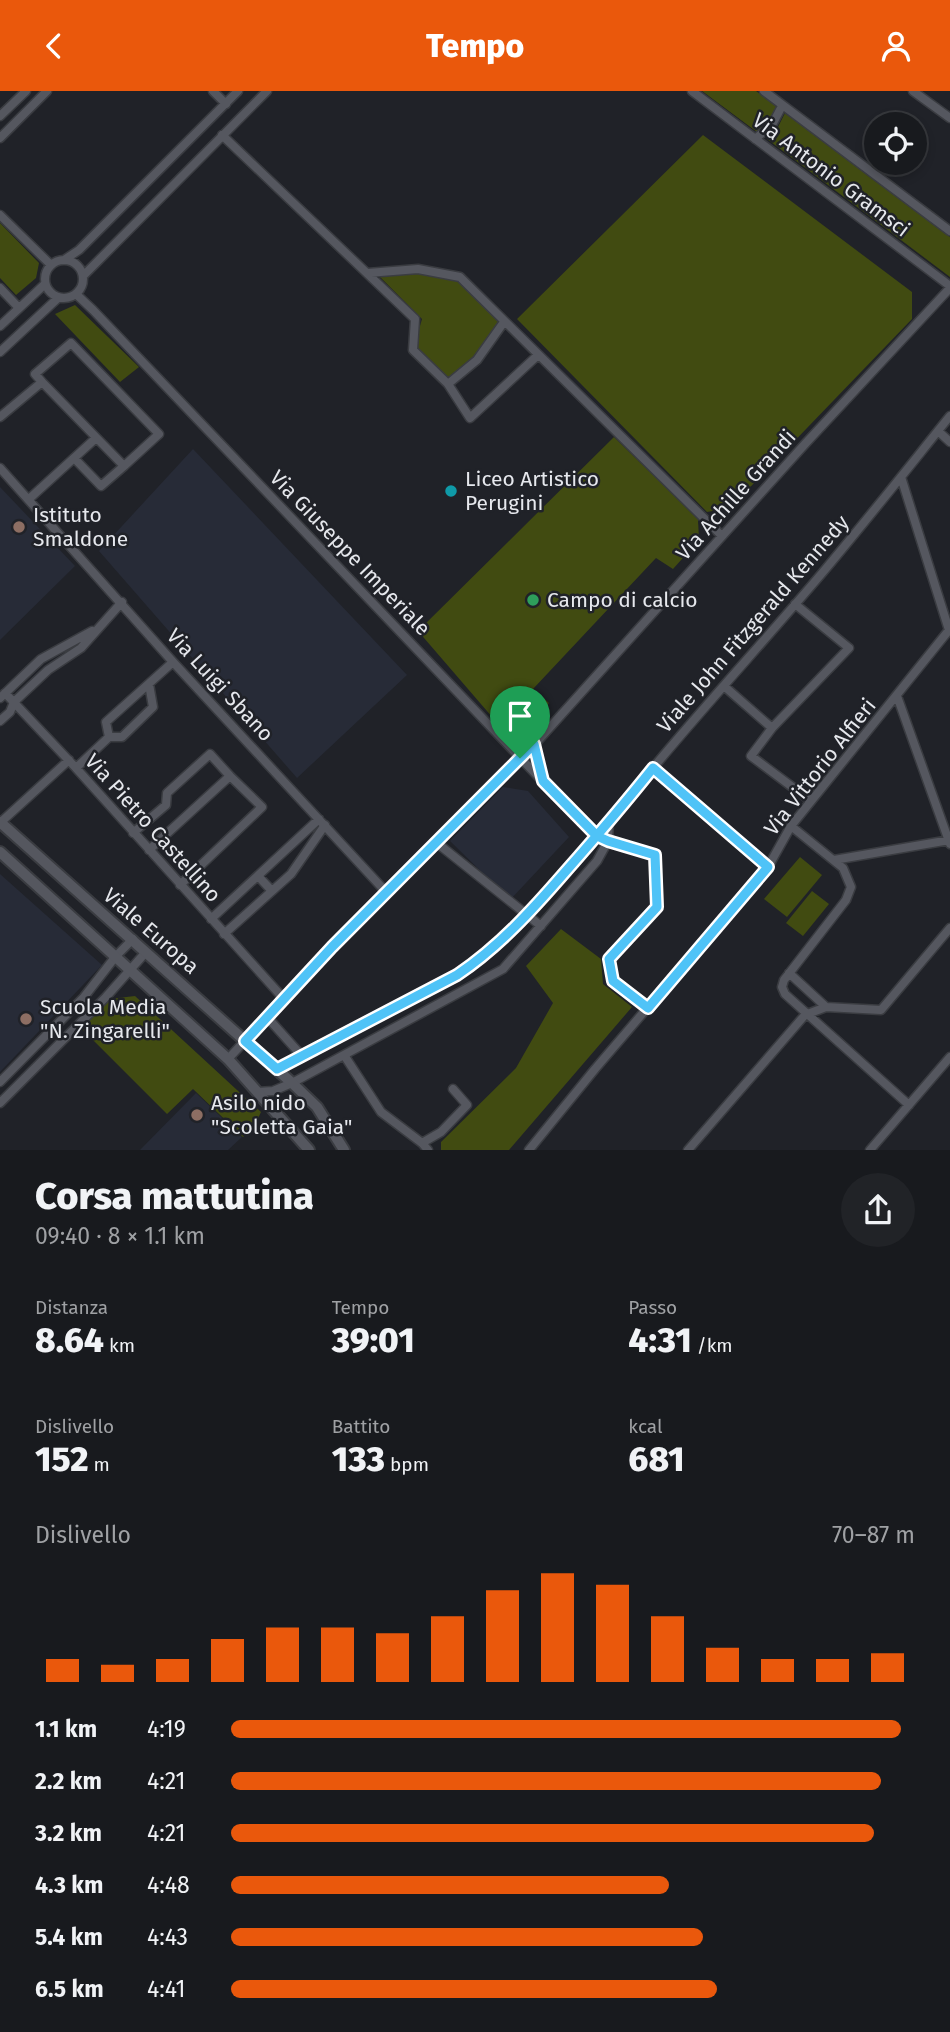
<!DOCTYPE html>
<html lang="it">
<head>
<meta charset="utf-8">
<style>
	:root { --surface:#181a1e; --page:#212327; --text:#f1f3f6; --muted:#9fa1a4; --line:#36383c; --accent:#ea580c }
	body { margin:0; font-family:"Fira Sans",sans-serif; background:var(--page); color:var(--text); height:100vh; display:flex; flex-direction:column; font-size:26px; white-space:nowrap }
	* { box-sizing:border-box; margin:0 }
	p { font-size:23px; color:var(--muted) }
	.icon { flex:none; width:38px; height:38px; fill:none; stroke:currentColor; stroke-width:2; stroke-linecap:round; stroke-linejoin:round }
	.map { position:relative; height:1059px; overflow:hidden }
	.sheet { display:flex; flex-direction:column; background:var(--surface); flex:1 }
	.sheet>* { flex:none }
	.fabs { position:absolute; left:864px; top:21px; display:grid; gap:14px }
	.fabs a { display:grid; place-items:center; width:63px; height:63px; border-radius:50%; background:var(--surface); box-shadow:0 4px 10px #0003,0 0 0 2px var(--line); font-size:35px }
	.pin { position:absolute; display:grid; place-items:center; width:60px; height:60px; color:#fff; margin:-72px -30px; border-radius:50% 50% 50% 0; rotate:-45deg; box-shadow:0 0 7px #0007 }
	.pin .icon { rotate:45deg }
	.round { display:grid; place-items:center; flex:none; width:74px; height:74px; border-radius:37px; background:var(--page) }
	.overview { display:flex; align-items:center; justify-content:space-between; height:119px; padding:0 35px }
	h1 { font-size:38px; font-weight:800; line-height:52px }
	.metrics { display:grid; grid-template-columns:repeat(3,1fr); gap:10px; height:119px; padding:7px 35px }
	.metrics div { display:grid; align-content:center }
	.metrics b { font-size:35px; font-weight:800 }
	.metrics small { font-size:19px; font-weight:400 }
	.metrics p { font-size:19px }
	.chart { height:196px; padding:14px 35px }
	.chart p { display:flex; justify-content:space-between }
	.chart svg { width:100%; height:126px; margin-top:7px; stroke:var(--accent); stroke-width:6 }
	ul { padding:0 35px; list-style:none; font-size:23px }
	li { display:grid; grid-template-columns:112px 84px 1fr; align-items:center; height:52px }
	li i { height:18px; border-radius:9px; background:var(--accent) }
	header { display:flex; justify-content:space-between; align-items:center; height:91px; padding:0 35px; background:var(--accent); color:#fff; font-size:32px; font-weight:800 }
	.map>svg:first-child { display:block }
	.built { fill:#272b37 }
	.green { fill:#414b11 }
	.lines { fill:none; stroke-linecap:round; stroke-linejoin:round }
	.minor-casing { stroke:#3a3c41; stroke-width:11 }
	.tertiary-casing { stroke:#3a3c41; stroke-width:14 }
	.minor { stroke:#55575f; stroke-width:8 }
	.tertiary { stroke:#55575f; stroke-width:10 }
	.route-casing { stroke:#fff; stroke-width:14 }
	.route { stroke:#4fc3f7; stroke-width:9 }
	.culture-dot { fill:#0f9aa8; stroke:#202228; stroke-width:2.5 }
	.education-dot { fill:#8d6e63; stroke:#202228; stroke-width:2.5 }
	.leisure-dot { fill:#2e9e5b; stroke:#202228; stroke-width:2.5 }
	.labels { text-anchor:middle; stroke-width:5; stroke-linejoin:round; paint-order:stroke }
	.street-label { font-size:21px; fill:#e6e8ed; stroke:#202228 }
	.poi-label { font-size:21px; fill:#e6e8ed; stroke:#202228; text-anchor:start }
</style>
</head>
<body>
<header><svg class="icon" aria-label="back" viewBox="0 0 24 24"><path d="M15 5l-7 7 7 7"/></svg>Tempo<svg class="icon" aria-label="person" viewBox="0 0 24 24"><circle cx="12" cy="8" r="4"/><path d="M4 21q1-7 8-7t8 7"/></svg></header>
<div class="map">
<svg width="950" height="1059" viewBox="0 0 950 1059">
	<rect width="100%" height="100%" fill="#202228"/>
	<!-- built -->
	<path class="built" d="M 193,358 L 407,584 L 297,687 L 99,460 Z
		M 0,396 L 75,475 L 0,549 Z
		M 503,696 L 528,700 L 569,746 L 510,809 L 450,750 Z
		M 0,783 L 102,874 L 0,981 Z
		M 196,1002 L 242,1046 L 228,1059 L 140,1059 Z"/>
	<!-- green -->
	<path class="green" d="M 702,0 L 756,0 L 778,16 L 767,33 L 757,41 Z
		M 785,22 L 950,146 L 950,186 L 767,48 L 778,36 Z
		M 703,44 L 912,201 L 912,228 L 730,417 L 707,421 L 517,228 Z
		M 0,132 L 39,172 L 36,187 L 16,204 L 0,187 Z
		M 418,178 L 460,186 L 504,231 L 477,269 L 446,291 L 413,259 L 422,228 L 379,185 Z
		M 75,214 L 139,276 L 120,291 L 55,223 Z
		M 614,346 L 698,428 L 699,449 L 673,478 L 656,467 L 533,598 L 549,612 L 512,649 L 418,540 Z
		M 800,766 L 822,784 L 787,826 L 764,808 Z
		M 812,800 L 829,813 L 803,845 L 786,832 Z
		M 561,838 L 601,868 L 603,893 L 632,916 L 509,1059 L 441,1059 L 441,1051 L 516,977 L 553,912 L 526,875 Z
		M 135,905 L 261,1021 L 253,1038 L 243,1046 L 193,998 L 167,1023 L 80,936 L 109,908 Z"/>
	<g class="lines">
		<defs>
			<path id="minor" d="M 213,0 L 226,13
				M 692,0 L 950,195
				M 764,0 L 950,140
				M 913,0 L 950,27
				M 0,25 L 26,0
				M 222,44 L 415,228 L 413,259 L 448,293 L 470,327 L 538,264
				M 0,47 L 47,0
				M 755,48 L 772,34 L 782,15
				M 0,124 L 51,174
				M45 188a19 19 0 1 1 38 0a19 19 0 1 1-38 0Z
				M 64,169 L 79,159 L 238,0
				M 368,182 L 418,178 L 460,186 L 722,445
				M 83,185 L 267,0
				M 0,197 L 19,217
				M 76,203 L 93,219 L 552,700 L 597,745 L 608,750 L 655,764 L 657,816 L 609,868 L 613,890 L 648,917
				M 0,235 L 45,193
				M 0,261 L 58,207
				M 42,291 L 124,375 L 101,395 L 74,367 L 96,347
				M 448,293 L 477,269 L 504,231
				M 0,326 L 42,291 L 35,283 L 71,252 L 159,343 L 124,375
				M 938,340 L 950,351
				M 0,377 L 173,571 L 387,802
				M 29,408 L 74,367
				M 724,595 L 772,637 L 751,665 L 811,710
				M 5,602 L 76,677 L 284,908
				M 897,605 L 950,753
				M 0,607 L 41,568 L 92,540
				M 0,630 L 10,621 L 14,611 L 48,579 L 81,557 L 122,511
				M 772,637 L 849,557 L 795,513
				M 109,646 L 106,631 L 173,571
				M 109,646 L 122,646 L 153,616 L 149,593
				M 534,654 L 542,687
				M 76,677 L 109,646
				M 653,677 L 768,776
				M 1,731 L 69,669
				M 791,735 L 843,777 L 851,796 L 846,809 L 784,889 L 782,896 L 785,903 L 909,1014
				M 133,742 L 166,714 L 167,702 L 210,663 L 230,685 L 149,759
				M 437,752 L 541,835
				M 834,769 L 950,749
				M 258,785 L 272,800
				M 180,794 L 262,716 L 230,685
				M 211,828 L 319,728
				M 224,843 L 291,783 L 325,734
				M 789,882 L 826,916
				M 267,926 L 302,965
				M 344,964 L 381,1021 L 422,1052
				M 228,968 L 332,856 L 534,654 L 805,353 L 950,197
				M 277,978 L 457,884 C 534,832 594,748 653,677 C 708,611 767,547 823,481 C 866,430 908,377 950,325
				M 0,991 L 84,906 L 116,865 L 133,848
				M 257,1001 L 273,1000 L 292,992 L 503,878 L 597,770 L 608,750 L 609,730
				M 0,1012 L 106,906 L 146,861
				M 428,1059 L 422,1052 L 441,1041 L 467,1014 L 453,998
				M 529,1059 L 595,978 L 768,776 L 791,735 L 949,539 L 901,386
				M 688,1059 L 805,924 L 826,916 L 881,919 L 950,837
				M 870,1059 L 950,966"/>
			<path id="tertiary" d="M 0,731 L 292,992 L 317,1016 L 344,1059
				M 0,761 L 228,968 L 309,1059"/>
		</defs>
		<!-- minor casing -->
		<use href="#minor" class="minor-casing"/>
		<!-- tertiary casing -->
		<use href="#tertiary" class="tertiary-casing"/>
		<!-- minor -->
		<use href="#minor" class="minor"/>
		<!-- tertiary -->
		<use href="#tertiary" class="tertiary"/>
	</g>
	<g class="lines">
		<defs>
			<path id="route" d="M 520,667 L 332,856 L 245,950 L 277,978 L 457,884 C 500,855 533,818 566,780 C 596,746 625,712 653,677 L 768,776 L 648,917 L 613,890 L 609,868 L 657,816 L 655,764 L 608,750 L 597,745 L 543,690 L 534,653 L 520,667"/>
		</defs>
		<!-- route casing -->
		<use href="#route" class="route-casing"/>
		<!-- route -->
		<use href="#route" class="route"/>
	</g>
	<!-- markers -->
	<circle class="culture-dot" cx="451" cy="400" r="7"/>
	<g class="education-dot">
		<circle cx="19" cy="436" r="7"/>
		<circle cx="26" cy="928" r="7"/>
		<circle cx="197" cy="1024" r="7"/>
	</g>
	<circle class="leisure-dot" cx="533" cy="509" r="7"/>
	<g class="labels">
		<!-- street labels -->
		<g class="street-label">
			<text transform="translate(831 84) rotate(37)" y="7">Via Antonio Gramsci</text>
			<text transform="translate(736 404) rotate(-48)" y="7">Via Achille Grandi</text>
			<text transform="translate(350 462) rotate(46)" y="7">Via Giuseppe Imperiale</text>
			<text transform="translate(753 533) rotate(-49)" y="7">Viale John Fitzgerald Kennedy</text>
			<text transform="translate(220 594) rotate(47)" y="7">Via Luigi Sbano</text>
			<text transform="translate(820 676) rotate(-52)" y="7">Via Vittorio Alfieri</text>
			<text transform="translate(153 737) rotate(48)" y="7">Via Pietro Castellino</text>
			<text transform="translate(151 840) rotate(41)" y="7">Viale Europa</text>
		</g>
		<!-- poi labels -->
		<g class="poi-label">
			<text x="465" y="395">Liceo Artistico<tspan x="465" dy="24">Perugini</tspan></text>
			<text x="33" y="431">Istituto<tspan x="33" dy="24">Smaldone</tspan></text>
			<text x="547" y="516">Campo di calcio</text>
			<text x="40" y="923">Scuola Media<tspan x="40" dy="24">"N. Zingarelli"</tspan></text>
			<text x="211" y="1019">Asilo nido<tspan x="211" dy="24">"Scoletta Gaia"</tspan></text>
		</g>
	</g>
</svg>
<div class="fabs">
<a><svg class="icon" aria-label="locate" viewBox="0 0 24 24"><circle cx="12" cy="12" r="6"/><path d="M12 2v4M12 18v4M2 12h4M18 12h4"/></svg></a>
</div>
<div class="pin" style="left:520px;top:667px;background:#1e9e55"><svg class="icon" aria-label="arrive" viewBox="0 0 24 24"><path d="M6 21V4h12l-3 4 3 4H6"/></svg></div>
</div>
<section class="sheet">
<div class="overview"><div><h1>Corsa mattutina</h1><p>09:40 · 8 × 1.1 km</p></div><a class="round"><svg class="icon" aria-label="share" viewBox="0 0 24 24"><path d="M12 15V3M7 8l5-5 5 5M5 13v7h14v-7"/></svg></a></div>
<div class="metrics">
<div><p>Distanza</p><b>8.64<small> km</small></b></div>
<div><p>Tempo</p><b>39:01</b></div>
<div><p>Passo</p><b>4:31<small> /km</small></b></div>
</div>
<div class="metrics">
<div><p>Dislivello</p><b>152<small> m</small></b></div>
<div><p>Battito</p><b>133<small> bpm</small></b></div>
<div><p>kcal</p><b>681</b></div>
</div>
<div class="chart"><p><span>Dislivello</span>70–87 m</p>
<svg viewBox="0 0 160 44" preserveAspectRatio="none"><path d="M5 44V36M15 44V38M25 44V36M35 44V29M45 44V25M55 44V25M65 44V27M75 44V21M85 44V12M95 44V6M105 44V10M115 44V21M125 44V32M135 44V36M145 44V36M155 44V34"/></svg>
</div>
<ul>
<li><b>1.1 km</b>4:19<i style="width:98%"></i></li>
<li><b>2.2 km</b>4:21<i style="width:95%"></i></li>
<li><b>3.2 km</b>4:21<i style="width:94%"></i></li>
<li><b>4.3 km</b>4:48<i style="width:64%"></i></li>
<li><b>5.4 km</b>4:43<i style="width:69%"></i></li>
<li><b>6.5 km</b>4:41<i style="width:71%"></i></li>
</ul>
</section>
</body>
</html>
